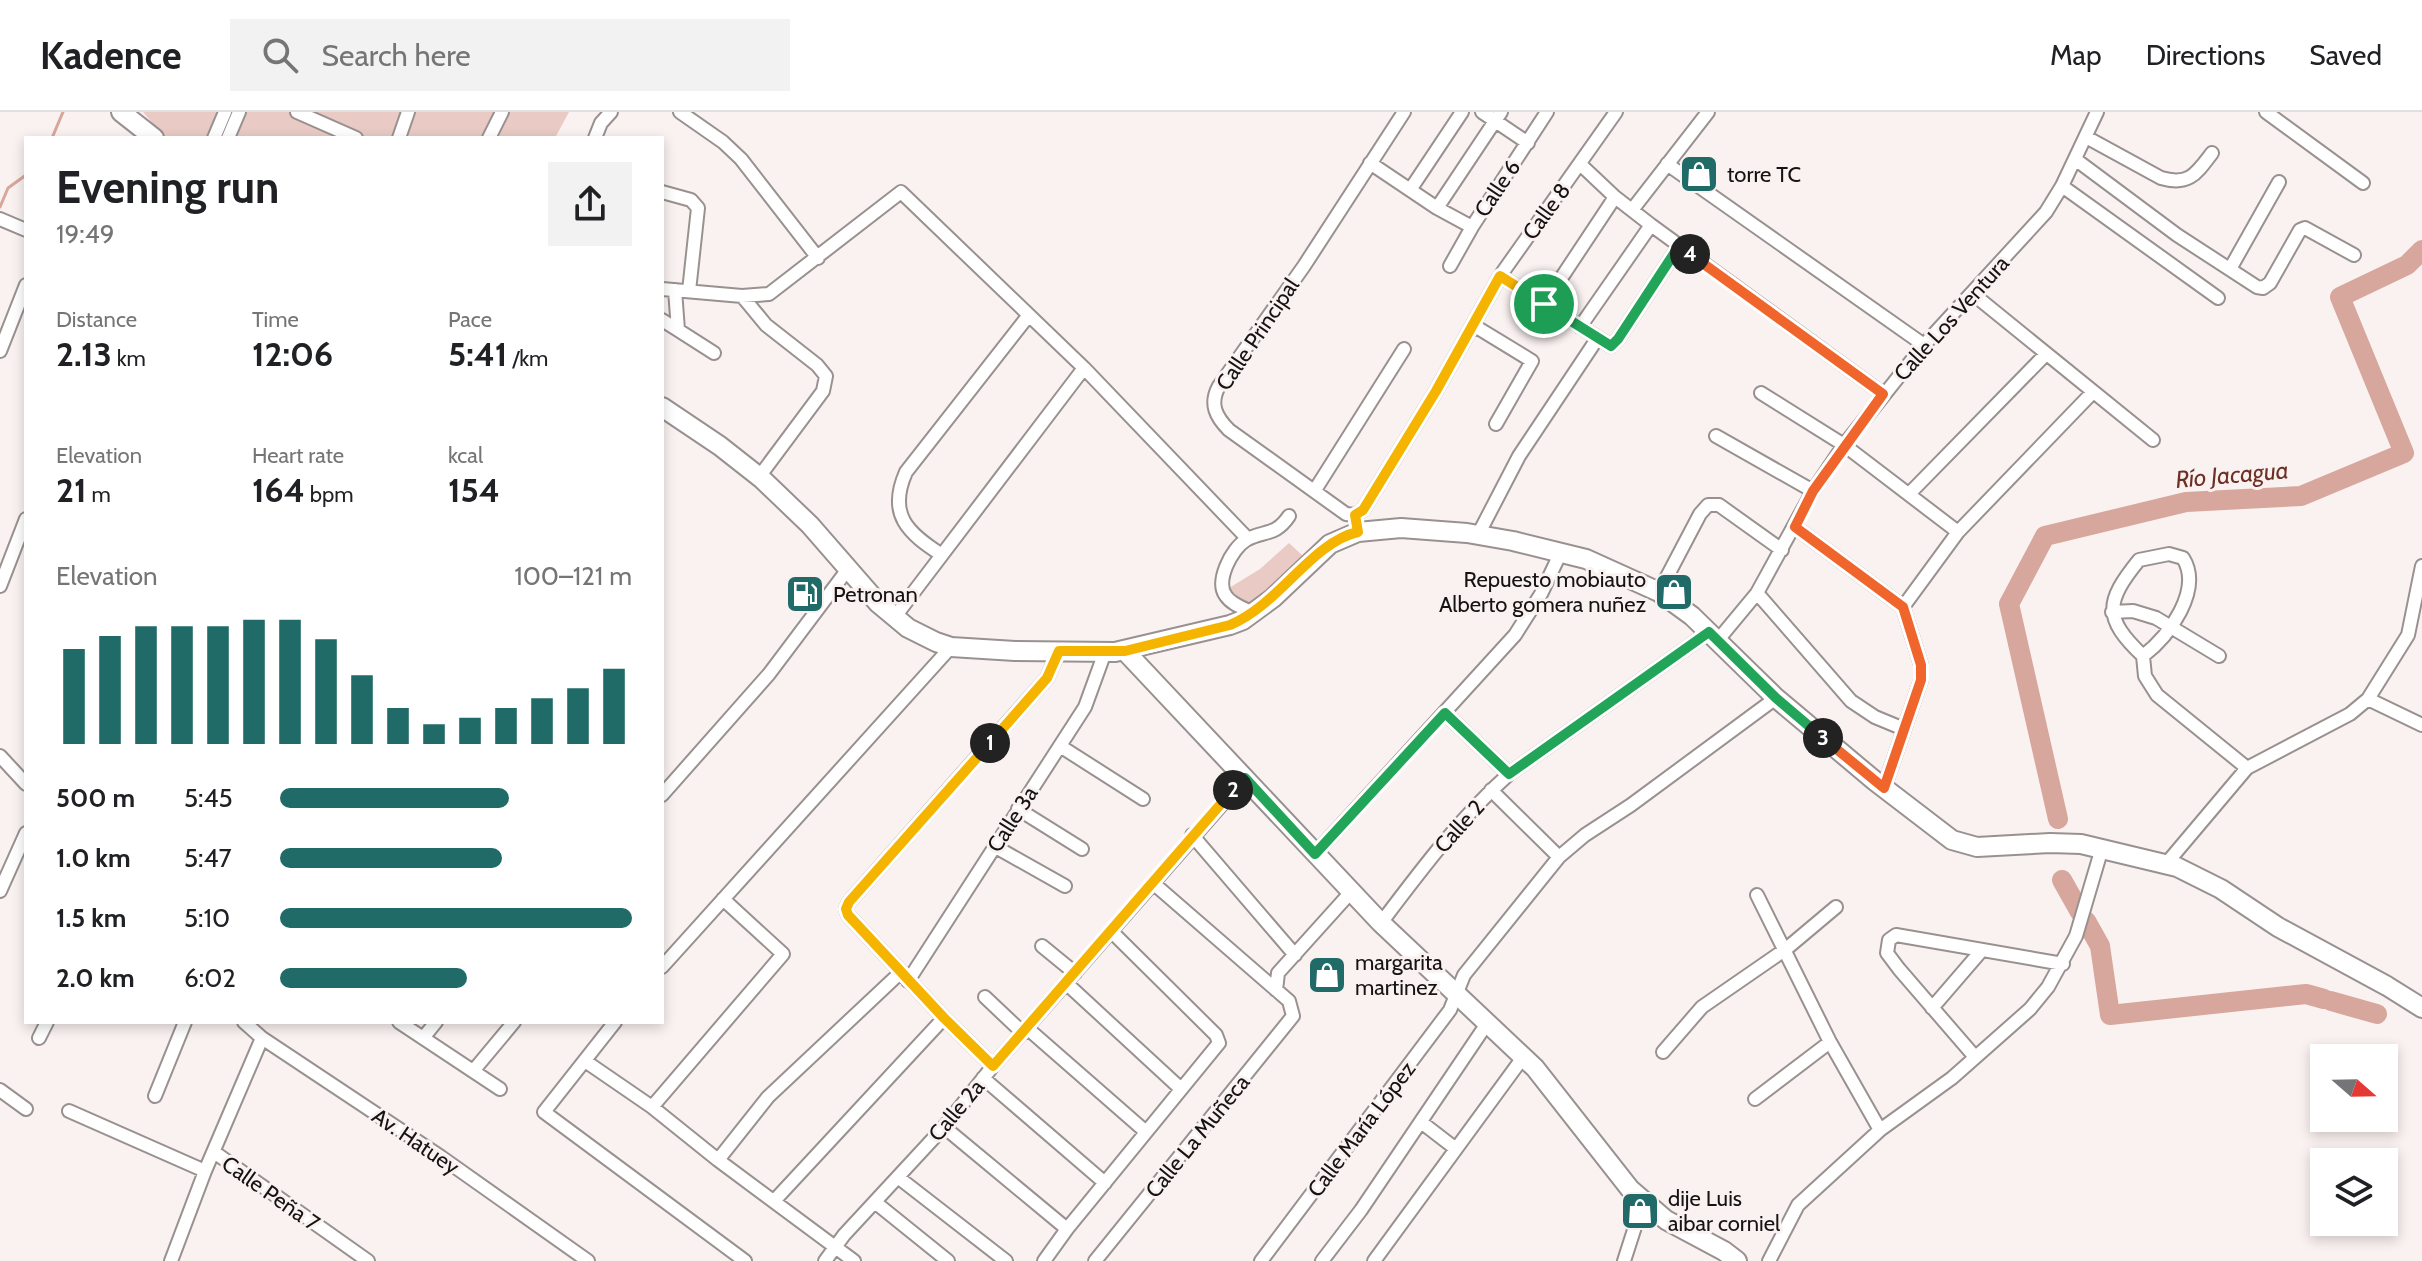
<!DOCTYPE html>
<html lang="en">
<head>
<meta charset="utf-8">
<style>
	:root { --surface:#fff; --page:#f2f2f2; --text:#202124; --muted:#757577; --line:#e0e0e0; --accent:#206b68 }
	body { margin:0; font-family:Cabin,sans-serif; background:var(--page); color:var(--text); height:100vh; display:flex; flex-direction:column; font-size:30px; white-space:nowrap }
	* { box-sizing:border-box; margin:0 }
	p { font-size:26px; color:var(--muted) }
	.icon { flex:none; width:44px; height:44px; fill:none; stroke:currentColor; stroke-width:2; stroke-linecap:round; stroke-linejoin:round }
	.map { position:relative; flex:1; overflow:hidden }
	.drawer { position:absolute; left:24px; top:24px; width:640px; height:888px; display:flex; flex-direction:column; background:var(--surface); border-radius:0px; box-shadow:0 4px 12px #0003 }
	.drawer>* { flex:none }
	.needle { width:52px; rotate:110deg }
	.controls { position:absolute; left:2310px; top:932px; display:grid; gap:16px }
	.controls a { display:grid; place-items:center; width:88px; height:88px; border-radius:0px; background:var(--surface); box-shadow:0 4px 12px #0003; font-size:40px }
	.pin { position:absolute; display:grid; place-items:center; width:68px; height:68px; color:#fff; margin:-34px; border:4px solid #fff; border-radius:50%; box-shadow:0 2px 8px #0007 }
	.km { position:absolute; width:40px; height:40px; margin:-20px; border-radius:50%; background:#222; color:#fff; font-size:22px; line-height:40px; text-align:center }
	.round { display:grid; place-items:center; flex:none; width:84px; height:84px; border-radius:0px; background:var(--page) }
	.head { display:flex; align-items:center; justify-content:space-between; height:136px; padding:0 32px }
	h1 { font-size:44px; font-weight:700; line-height:60px }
	.stats { display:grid; grid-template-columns:repeat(3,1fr); gap:12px; height:136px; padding:8px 32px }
	.stats div { display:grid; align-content:center }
	.stats b { font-size:34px; font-weight:700 }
	.stats small { font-size:22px; font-weight:400 }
	.stats p { font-size:22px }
	.chart { height:224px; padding:16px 32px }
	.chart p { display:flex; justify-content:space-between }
	.chart svg { width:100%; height:144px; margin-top:8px; stroke:var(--accent); stroke-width:6 }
	ul { padding:0 32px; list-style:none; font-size:26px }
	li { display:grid; grid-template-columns:128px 96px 1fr; align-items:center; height:60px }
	li i { height:20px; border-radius:10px; background:var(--accent) }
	header { display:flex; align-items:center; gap:48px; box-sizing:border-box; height:112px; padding:0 40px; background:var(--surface); border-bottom:2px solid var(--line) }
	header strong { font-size:38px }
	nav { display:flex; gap:44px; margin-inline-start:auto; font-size:28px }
	.search { width:560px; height:72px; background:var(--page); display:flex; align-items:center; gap:20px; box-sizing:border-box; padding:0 28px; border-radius:0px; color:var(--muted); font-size:30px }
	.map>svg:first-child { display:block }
	.green { fill:#e9cac4 }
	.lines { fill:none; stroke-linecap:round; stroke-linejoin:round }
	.stream { stroke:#d7a69c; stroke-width:3 }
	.river { stroke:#d7a69c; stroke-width:20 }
	.street-casing { stroke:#999190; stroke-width:16 }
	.secondary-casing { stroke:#999190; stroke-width:22 }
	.street { stroke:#fff; stroke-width:12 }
	.secondary { stroke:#fff; stroke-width:18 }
	.split-1-casing { stroke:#fff; stroke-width:16 }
	.split-2-casing { stroke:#fff; stroke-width:16 }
	.split-3-casing { stroke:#fff; stroke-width:16 }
	.split-4-casing { stroke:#fff; stroke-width:16 }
	.split-5-casing { stroke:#fff; stroke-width:16 }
	.split-1 { stroke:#f5b400; stroke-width:10 }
	.split-2 { stroke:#f5b400; stroke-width:10 }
	.split-3 { stroke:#22a559; stroke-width:10 }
	.split-4 { stroke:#f0652b; stroke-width:10 }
	.split-5 { stroke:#22a559; stroke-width:10 }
	.labels { text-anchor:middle; stroke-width:6; stroke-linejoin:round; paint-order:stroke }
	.poi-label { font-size:22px; fill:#161313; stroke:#faf2f0; text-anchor:start }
	.street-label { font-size:22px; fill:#161313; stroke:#faf2f0 }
	.water-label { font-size:24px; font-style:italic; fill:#6d3025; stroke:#faf2f0 }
</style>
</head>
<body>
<header>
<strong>Kadence</strong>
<div class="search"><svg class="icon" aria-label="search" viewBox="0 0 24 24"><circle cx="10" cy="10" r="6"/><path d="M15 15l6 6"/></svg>Search here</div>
<nav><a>Map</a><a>Directions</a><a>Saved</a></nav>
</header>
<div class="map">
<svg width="2422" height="1149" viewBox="0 0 2422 1149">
	<rect width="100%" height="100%" fill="#faf2f0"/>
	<!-- green -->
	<path class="green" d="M 143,0 L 569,0 L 555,26 L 165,26 Z
		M 1289,431 L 1303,444 L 1273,475 L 1248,494 L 1229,476 L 1260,457 Z"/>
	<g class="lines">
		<!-- stream -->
		<path class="stream" d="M 52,26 L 63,0
			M 0,95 L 8,76 L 26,63"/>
		<!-- river -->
		<path class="river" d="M 2058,707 L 2009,492 L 2045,424 L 2186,390 L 2301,384 L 2404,341 L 2340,185 L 2407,153 L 2422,138
			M 2062,768 L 2080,800
			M 2086,809 L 2100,834 L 2110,903 L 2306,882 L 2324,887
			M 2331,889 L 2377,902"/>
		<defs>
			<path id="street" d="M 297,0 L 356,26
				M 680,0 L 723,30 L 741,47 L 818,146
				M 1482,0 L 1528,31
				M 2266,0 L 2363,71
				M 2086,25 L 2161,66 C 2189,74 2196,62 2212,41
				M 214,26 L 225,0
				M 228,26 L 239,0
				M 399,26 L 408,0
				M 489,26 L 502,0
				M 595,26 L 601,11 L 611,0
				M 2075,47 L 2177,123 L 2257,175 L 2263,176 L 2270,171 L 2300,118 L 2305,116 L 2354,143
				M 1370,51 L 1437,96 L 1472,115
				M 1580,52 L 1615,85 L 1651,113 L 1883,282
				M 1667,52 L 1924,233
				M 2062,74 L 2218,186
				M 1410,78 L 1462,0
				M 662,80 L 691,88 L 698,96 L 689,179
				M 1437,96 L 1501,0
				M 1632,98 L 1708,0
				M 0,107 L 26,118
				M 1450,154 L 1472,115 L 1547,0
				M 2230,157 L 2279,70
				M 1500,164 L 1611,234 L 1618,227 L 1679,134
				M 662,177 L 742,184 L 769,182 L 901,80 L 1084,256 L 1248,427
				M 675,178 L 678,218 L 714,241
				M 1973,182 L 2153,328
				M 742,184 L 766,213 L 817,253 L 826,264 L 823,279 L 759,365
				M 1544,192 L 1615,85
				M 662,208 L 678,218
				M 1473,213 L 1532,249 L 1496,312
				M 1580,215 L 1651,113
				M 0,239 L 26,173
				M 1761,281 L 1844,333 L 1958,420
				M 1716,324 L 1813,379
				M 1315,378 L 1404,237
				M 1909,382 L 2046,242
				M 1355,403 L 1346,402 L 1229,318 C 1216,305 1209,292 1219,274 L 1304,154 L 1404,0
				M 1355,403 L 1363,398 L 1436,279 L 1500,164 L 1616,0
				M 1795,415 L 1903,495 L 1921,553 L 1921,568 L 1884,676
				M 1478,423 L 1519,344 L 1597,227
				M 942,443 C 908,421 887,403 906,360 L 1029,203
				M 0,474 L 26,407
				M 1659,480 L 1700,402 L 1708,393 L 1719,393 L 1782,438
				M 1757,481 L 1851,589 L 1875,605 L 1904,617
				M 1903,495 L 1958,420 L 2093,280
				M 2112,500 L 2133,499 L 2156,506 L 2219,544
				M 1253,501 C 1244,496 1232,493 1226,484 C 1215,470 1231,437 1246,428 C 1263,418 1275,425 1289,404
				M 894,506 L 1084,256
				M 1718,528 L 1757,481 L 1813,379 L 1844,333 L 1924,233 L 2046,100 L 2062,74 L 2097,0
				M 2143,544 C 2103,506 2105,490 2139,448 L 2169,442 L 2183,446 C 2203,478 2169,524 2143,544 L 2145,564 L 2157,583 L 2247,656
				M 2368,587 L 2422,613
				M 1445,601 L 1509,662
				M 1060,634 L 1143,687
				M 0,644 L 26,672
				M 1491,678 L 1559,745
				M 662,683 L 769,562 L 848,457
				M 1018,697 L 1082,737
				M 1192,723 L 1295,843
				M 994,734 L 1065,774
				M 1315,742 L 1515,523 L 1541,482 L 1561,440
				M 2166,752 L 2247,656 L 2350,602 L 2368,587 L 2408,523 L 2422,454
				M 0,779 L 26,721
				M 1757,783 L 1830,930 L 1880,1018
				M 1381,811 C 1421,758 1460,706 1509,662 L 1709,520
				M 1042,834 L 1075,861
				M 662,855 L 951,535
				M 908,869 L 1085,595 L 1105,540
				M 1066,871 L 1181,977
				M 1276,878 L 1278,861 L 1351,780
				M 985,885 L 1023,921
				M 1932,896 L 1982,838
				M 244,910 L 262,926 L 441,1045 L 588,1149
				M 399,910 L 500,977
				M 615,910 L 544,1000 L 745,1149
				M 1027,916 L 1146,1020
				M 39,926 L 47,910
				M 423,926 L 436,910
				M 1663,940 L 1702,895 L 1786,837 L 1836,795
				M 1975,945 L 1899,857 L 1887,841 L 1889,828 L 1896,823 L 2063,852
				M 585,949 L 652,995 L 718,1048 L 854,1149
				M 993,954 L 944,906 L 848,803 L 846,797 L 849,790 L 1047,566 L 1059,539
				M 474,958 L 514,910
				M 983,966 L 1105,1071
				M 0,978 L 26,997
				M 155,984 L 185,910
				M 1755,987 L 1830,930
				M 652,995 L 783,842 L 723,787
				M 69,999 L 205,1059
				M 1421,1010 L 1456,1037
				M 944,1015 L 1067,1117
				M 214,1040 L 368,1149
				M 718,1048 L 768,985 L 901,860
				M 899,1066 L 1006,1149
				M 774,1089 L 944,906
				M 876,1091 L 948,1149
				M 171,1149 L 205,1059 L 262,926
				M 825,1149 L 844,1123 L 944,1015 L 993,954 L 1245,666
				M 1044,1149 L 1067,1117 L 1219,931 L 1216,923 L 1111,819
				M 1095,1149 L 1293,904 L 1289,889 L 1153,771
				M 1261,1149 L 1450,898 L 1464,863 L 1559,745 L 1585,723 L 1631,693 L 1776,586
				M 1322,1149 L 1361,1098 L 1488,910
				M 1374,1149 L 1524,944
				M 1624,1149 L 1643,1090
				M 1769,1149 L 1798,1093 L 1880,1018 L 1952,966 L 2030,897 L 2048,875 L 2076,824 L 2102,736"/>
			<path id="secondary" d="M 121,0 L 154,26
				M 662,295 L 720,334 L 762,367 L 810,413 L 878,491 L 908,516 L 936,530 L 951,535 L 1015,539 L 1115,540 L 1230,513 L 1243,508 L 1273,486 L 1330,432 L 1358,420 L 1401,416 L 1467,421 L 1513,429 L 1586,447 L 1659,480 L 1692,504 L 1776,586 L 1875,669 L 1952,728 L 1977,735 L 2050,731 L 2081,732 L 2177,755 L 2221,777 L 2278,815 L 2387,874 L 2422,896
				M 1125,539 L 1381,811 L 1535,956 L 1630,1077 L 1666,1108 L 1724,1139 L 1737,1149"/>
		</defs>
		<!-- street casing -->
		<use href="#street" class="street-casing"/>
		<!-- secondary casing -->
		<use href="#secondary" class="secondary-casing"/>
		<!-- street -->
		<use href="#street" class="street"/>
		<!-- secondary -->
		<use href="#secondary" class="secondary"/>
	</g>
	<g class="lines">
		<defs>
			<path id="split-1" d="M 990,631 L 1047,566 L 1059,539 L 1125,539 L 1230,513 C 1279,493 1312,430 1358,420 L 1355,403 L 1363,398 L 1436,279 L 1500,164 L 1544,192"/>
			<path id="split-2" d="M 990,631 L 849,790 L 846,797 L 848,803 L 944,906 L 993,954 L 1233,678"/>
			<path id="split-3" d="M 1233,678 L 1245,666 L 1315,742 L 1445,601 L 1509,662 L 1709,520 L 1776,586 L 1823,626"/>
			<path id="split-4" d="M 1690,142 L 1883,282 L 1813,379 L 1795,415 L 1903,495 L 1921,553 L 1921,568 L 1884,676 L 1823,626"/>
			<path id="split-5" d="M 1544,192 L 1611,234 L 1618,227 L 1679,134 L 1690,142"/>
		</defs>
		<!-- split-1 casing -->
		<use href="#split-1" class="split-1-casing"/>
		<!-- split-2 casing -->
		<use href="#split-2" class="split-2-casing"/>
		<!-- split-3 casing -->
		<use href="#split-3" class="split-3-casing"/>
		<!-- split-4 casing -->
		<use href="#split-4" class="split-4-casing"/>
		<!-- split-5 casing -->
		<use href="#split-5" class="split-5-casing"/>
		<!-- split-1 -->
		<use href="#split-1" class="split-1"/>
		<!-- split-2 -->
		<use href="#split-2" class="split-2"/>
		<!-- split-3 -->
		<use href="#split-3" class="split-3"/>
		<!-- split-4 -->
		<use href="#split-4" class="split-4"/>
		<!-- split-5 -->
		<use href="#split-5" class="split-5"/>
	</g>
	<!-- icons -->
	<defs>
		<symbol id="shop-square" viewBox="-11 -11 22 22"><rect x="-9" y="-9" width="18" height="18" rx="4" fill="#206b68" stroke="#faf2f0"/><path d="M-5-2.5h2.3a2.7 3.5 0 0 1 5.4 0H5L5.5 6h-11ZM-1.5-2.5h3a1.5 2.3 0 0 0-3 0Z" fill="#fff"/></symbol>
		<symbol id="fuel-square" viewBox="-11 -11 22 22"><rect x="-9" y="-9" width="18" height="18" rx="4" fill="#206b68" stroke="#faf2f0"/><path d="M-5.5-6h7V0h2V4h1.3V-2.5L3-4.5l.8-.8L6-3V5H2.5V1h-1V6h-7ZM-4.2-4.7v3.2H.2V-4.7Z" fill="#fff"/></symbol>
	</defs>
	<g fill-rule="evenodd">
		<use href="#shop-square" x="1677" y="40" width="44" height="44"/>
		<use href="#shop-square" x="1652" y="458" width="44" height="44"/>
		<use href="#fuel-square" x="783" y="460" width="44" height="44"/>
		<use href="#shop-square" x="1305" y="841" width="44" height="44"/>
		<use href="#shop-square" x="1618" y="1077" width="44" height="44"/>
	</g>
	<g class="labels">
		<!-- poi labels -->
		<g class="poi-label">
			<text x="1727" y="70">torre TC</text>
			<text x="1646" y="475" text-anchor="end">Repuesto mobiauto<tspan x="1646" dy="25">Alberto gomera nuñez</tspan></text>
			<text x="833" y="490">Petronan</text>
			<text x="1355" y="858">margarita<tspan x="1355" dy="25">martinez</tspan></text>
			<text x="1668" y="1094">dije Luis<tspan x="1668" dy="25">aibar corniel</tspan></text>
		</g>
		<!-- street labels -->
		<g class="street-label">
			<text transform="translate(1497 76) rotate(-56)" y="8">Calle 6</text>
			<text transform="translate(1546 99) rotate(-54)" y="8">Calle 8</text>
			<text transform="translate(1951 206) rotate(-48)" y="8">Calle Los Ventura</text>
			<text transform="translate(1257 222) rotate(-56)" y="8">Calle Principal</text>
			<text transform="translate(1012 707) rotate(-57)" y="8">Calle 3a</text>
			<text transform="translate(1459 714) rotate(-48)" y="8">Calle 2</text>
			<text transform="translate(956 998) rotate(-50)" y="8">Calle 2a</text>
			<text transform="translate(1361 1017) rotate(-53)" y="8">Calle María López</text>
			<text transform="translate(1197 1024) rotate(-51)" y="8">Calle La Muñeca</text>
			<text transform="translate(416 1029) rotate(34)" y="8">Av. Hatuey</text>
			<text transform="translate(271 1081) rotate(35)" y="8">Calle Peña 7</text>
		</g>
		<!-- water labels -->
		<g class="water-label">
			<text transform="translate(2232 363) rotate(-5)" y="8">Río Jacagua</text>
		</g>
	</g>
</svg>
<div class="controls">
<a><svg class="needle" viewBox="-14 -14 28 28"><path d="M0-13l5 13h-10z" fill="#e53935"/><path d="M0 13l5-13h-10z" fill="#757577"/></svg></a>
<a><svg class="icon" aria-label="layers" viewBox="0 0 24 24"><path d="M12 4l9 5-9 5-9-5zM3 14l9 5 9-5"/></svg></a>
</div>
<div class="pin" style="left:1544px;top:192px;background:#1e9e55"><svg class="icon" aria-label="arrive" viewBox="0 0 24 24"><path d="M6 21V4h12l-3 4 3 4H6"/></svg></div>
<b class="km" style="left:990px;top:631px">1</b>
<b class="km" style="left:1233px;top:678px">2</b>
<b class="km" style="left:1823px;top:626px">3</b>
<b class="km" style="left:1690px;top:142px">4</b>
<section class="drawer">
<div class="head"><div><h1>Evening run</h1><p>19:49</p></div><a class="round"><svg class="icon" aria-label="share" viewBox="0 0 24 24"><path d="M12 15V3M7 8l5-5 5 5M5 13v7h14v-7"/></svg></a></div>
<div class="stats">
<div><p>Distance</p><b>2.13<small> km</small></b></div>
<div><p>Time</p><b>12:06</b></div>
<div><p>Pace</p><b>5:41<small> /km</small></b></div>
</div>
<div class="stats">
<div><p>Elevation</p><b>21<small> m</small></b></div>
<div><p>Heart rate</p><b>164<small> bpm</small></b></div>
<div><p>kcal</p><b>154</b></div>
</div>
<div class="chart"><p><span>Elevation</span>100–121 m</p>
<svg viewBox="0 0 160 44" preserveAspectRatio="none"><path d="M5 44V15M15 44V11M25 44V8M35 44V8M45 44V8M55 44V6M65 44V6M75 44V12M85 44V23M95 44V33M105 44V38M115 44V36M125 44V33M135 44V30M145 44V27M155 44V21"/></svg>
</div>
<ul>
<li><b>500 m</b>5:45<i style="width:65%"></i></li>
<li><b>1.0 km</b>5:47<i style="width:63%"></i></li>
<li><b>1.5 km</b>5:10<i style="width:100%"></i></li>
<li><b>2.0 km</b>6:02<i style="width:53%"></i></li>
</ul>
</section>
</div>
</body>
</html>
